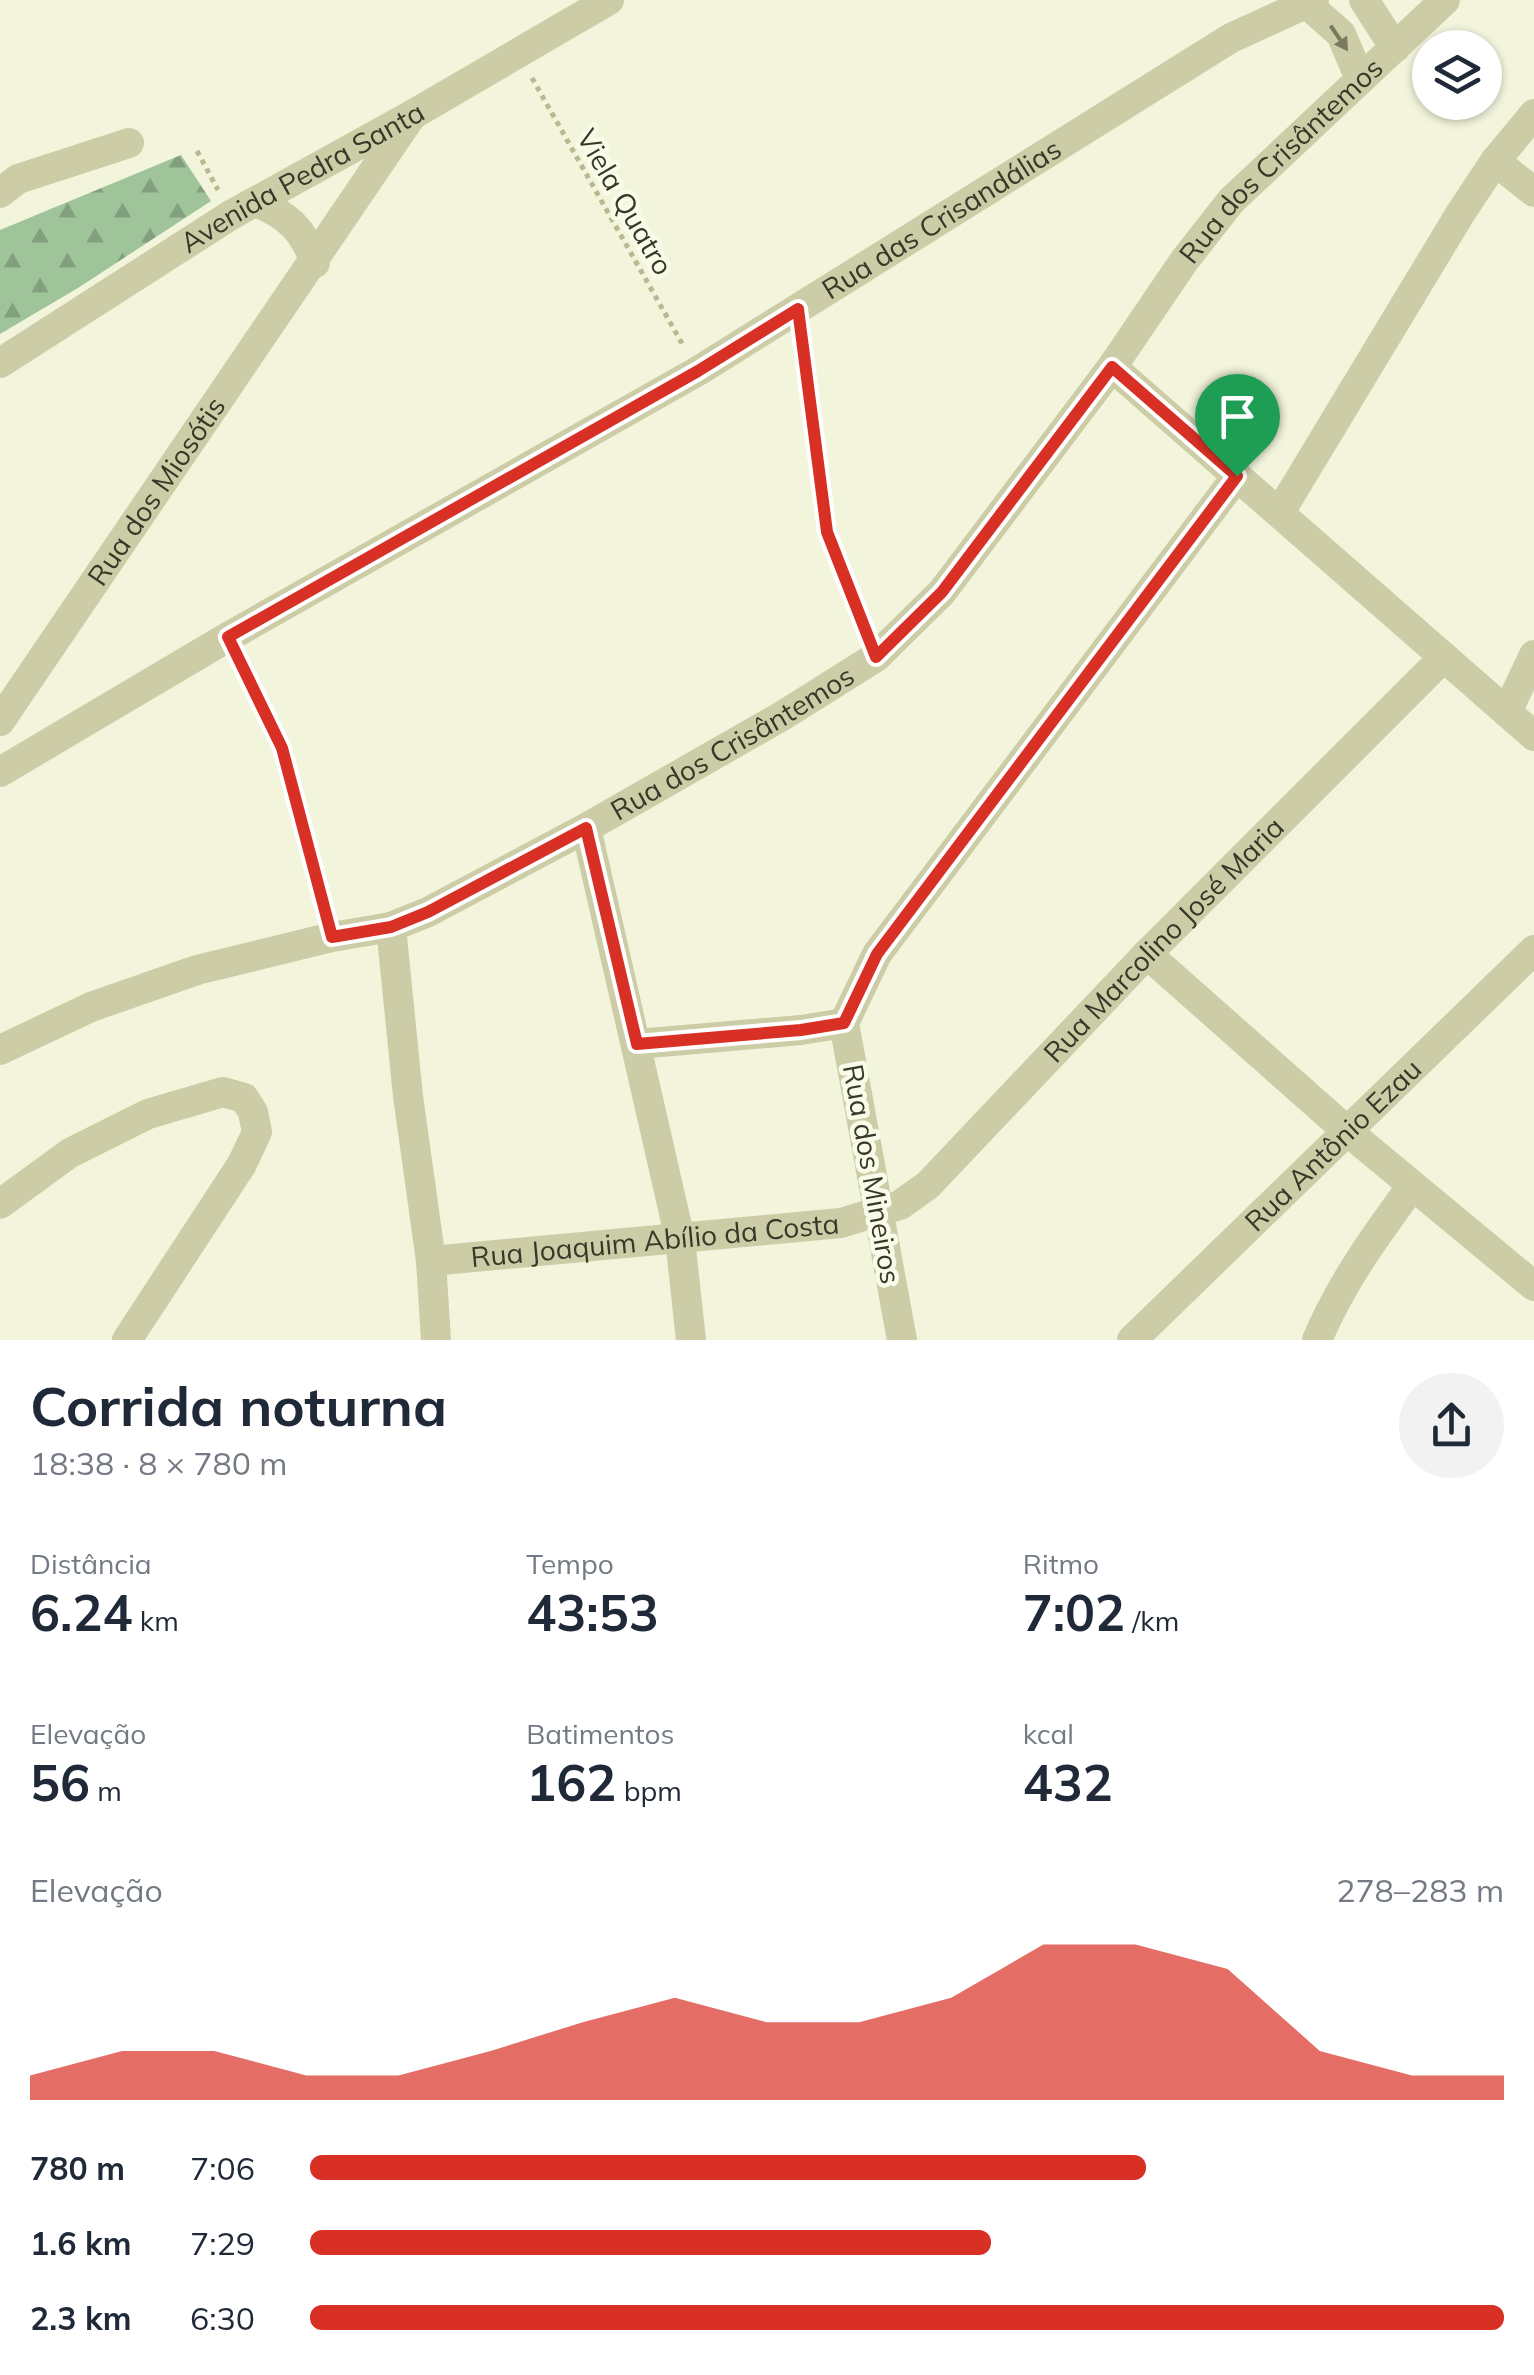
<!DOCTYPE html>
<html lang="pt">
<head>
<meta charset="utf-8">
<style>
	:root { --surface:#fff; --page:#f2f2f3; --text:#1f2937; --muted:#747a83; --accent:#d93025 }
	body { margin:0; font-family:Mulish,sans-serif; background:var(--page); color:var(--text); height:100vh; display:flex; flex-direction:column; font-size:38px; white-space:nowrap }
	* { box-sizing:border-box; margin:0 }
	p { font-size:32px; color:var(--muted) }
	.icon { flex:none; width:55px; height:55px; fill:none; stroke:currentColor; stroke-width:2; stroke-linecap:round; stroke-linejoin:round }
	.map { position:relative; height:1340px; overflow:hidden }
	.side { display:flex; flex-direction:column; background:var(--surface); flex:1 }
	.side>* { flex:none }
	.tools { position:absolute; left:1412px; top:30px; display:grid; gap:20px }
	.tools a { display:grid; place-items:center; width:90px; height:90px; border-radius:50%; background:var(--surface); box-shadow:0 2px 8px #0004; font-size:50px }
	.pin { position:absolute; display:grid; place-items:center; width:85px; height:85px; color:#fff; margin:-102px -42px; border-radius:50% 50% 50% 0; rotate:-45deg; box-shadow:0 0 10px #0007 }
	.pin .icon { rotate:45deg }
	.round { display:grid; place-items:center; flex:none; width:105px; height:105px; border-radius:52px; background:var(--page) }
	.summary { display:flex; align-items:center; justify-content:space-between; height:170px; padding:0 30px }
	h1 { font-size:55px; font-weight:700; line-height:75px }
	.stats { display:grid; grid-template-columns:repeat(3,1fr); gap:15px; height:170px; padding:10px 30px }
	.stats div { display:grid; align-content:center }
	.stats b { font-size:50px; font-weight:700 }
	.stats small { font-size:28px; font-weight:400 }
	.stats p { font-size:28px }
	.chart { height:280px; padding:20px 30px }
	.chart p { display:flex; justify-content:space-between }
	.chart svg { width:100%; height:180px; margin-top:10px; fill:var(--accent); opacity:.7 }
	ul { padding:0 30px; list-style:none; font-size:32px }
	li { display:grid; grid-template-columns:160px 120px 1fr; align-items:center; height:75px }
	li i { height:25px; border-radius:12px; background:var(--accent) }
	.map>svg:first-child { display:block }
	.forest { fill:url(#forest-firs) }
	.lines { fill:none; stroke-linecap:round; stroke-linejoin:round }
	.path { stroke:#b9b991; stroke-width:5; stroke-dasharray:5 5; stroke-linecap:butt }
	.lane { stroke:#cccda7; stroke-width:15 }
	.street { stroke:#cccda7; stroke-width:30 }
	.oneway { fill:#7b7a61 }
	.route-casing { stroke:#fff; stroke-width:20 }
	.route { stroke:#d93025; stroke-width:12 }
	.labels { text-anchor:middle; stroke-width:9; stroke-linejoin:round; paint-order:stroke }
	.street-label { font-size:28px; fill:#393728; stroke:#f9fbe9 }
</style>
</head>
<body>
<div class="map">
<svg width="1534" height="1340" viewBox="0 0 1534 1340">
	<defs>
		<pattern id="forest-firs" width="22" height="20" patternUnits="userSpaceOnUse" patternTransform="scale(2.5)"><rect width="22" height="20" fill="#9fc49a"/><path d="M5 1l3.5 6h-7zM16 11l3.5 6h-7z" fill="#83a07e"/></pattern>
	</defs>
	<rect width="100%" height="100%" fill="#f2f4dc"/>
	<!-- forest -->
	<path class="forest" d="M 181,155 L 211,201 L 78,288 L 0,334 L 0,230 Z"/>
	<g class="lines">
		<!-- path -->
		<path class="path" d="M 532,78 L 684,347
			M 197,151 L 218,190
			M 802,337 L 827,532 L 864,627"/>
		<!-- lane -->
		<path class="lane" d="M 228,637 L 282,748 L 332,937"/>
		<!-- street -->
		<g class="street">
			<path d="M 1364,0 L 1395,48"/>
			<path d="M 1307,4 L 1341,34 L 1360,79"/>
			<path d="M 1495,161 L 1534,192"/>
			<path d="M 0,193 L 18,179 L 129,143"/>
			<path d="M 255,202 C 287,214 304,230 315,263"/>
			<path id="s1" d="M 0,363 L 231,215 L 412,115 L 609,0"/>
			<path d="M 1112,367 L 1534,736"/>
			<path d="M 1280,512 L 1460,214 L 1495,161 L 1534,114"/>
			<path d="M 1507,712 L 1534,655"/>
			<path id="s2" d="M 0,721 L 412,115"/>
			<path id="s3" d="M 0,772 L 228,637 L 698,371 L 1231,38 L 1314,0"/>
			<path d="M 586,828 L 680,1239 L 691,1340"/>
			<path d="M 391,927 L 408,1096 L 431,1261 L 436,1340"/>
			<path d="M 1147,954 L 1347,1131 L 1534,1286"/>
			<path d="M 637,1044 L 801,1030 L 844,1023"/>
			<path id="s4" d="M 0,1050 L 91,1007 L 197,970 L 332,937 L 391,927 L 428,912 L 586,828 L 782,716 L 876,657 L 942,592 L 1112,367 L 1184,261 L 1231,201 L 1445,0"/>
			<path d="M 0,1204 L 70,1153 L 148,1114 L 223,1092 L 244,1098 L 253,1112 L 257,1132 L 242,1164 L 127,1340"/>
			<path id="s5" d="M 431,1261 L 841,1223 L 900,1205 L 928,1185 L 1147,954 L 1444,657"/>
			<path d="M 902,1340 L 844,1023 L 877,954 L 1237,476"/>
			<path id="s6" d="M 1132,1340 L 1534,950"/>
			<path d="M 1317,1340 C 1341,1283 1376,1235 1412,1186"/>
		</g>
	</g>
	<!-- one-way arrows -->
	<defs><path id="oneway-solid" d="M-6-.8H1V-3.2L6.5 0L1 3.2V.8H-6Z" transform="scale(2.5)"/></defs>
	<use class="oneway" href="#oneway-solid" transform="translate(1339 38) rotate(56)"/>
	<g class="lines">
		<defs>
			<path id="route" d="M 798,309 L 827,532 L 876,657 L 942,592 L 1112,367 L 1237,476 L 877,954 L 844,1023 L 801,1030 L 637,1044 L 586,828 L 428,912 L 391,927 L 332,937 L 282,748 L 228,637 L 698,371 Z"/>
		</defs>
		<!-- route casing -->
		<use href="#route" class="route-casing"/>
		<!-- route -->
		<use href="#route" class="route"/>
	</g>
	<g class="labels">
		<!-- street labels -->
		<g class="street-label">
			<text dy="10" stroke="none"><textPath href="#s4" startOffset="1610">Rua dos Crisântemos</textPath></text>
			<text dy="10" stroke="none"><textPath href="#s1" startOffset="355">Avenida Pedra Santa</textPath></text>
			<text transform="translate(625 202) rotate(60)" y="10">Viela Quatro</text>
			<text dy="10" stroke="none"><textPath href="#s3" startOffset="1092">Rua das Crisandálias</textPath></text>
			<text dy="10" stroke="none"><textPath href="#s2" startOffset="278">Rua dos Miosótis</textPath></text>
			<text dy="10" stroke="none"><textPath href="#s4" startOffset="800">Rua dos Crisântemos</textPath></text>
			<text dy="10" stroke="none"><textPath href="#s5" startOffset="848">Rua Marcolino José Maria</textPath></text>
			<text dy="10" stroke="none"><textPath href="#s6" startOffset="280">Rua Antônio Ezau</textPath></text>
			<text transform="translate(872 1174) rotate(80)" y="10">Rua dos Mineiros</text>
			<text dy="10" stroke="none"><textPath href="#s5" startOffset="225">Rua Joaquim Abílio da Costa</textPath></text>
		</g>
	</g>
</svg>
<div class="tools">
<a><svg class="icon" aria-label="layers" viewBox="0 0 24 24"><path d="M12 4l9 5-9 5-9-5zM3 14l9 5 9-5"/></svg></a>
</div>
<div class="pin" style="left:1237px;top:476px;background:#1e9e55"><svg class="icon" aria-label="arrive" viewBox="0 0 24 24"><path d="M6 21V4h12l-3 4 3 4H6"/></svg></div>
</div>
<section class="side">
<div class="summary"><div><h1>Corrida noturna</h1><p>18:38 · 8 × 780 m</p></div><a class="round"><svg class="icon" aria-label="share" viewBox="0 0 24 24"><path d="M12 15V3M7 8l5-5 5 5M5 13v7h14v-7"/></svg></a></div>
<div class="stats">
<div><p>Distância</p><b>6.24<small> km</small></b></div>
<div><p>Tempo</p><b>43:53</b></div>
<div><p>Ritmo</p><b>7:02<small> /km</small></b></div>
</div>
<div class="stats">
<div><p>Elevação</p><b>56<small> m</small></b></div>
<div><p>Batimentos</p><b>162<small> bpm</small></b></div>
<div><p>kcal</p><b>432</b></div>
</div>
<div class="chart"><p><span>Elevação</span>278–283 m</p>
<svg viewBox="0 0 160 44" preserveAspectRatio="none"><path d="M0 44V38L10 32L20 32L30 38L40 38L50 32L60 25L70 19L80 25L90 25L100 19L110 6L120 6L130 12L140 32L150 38L160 38V44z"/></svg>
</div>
<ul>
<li><b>780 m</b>7:06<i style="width:70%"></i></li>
<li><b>1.6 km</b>7:29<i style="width:57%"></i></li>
<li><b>2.3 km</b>6:30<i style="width:100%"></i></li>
</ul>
</section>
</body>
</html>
